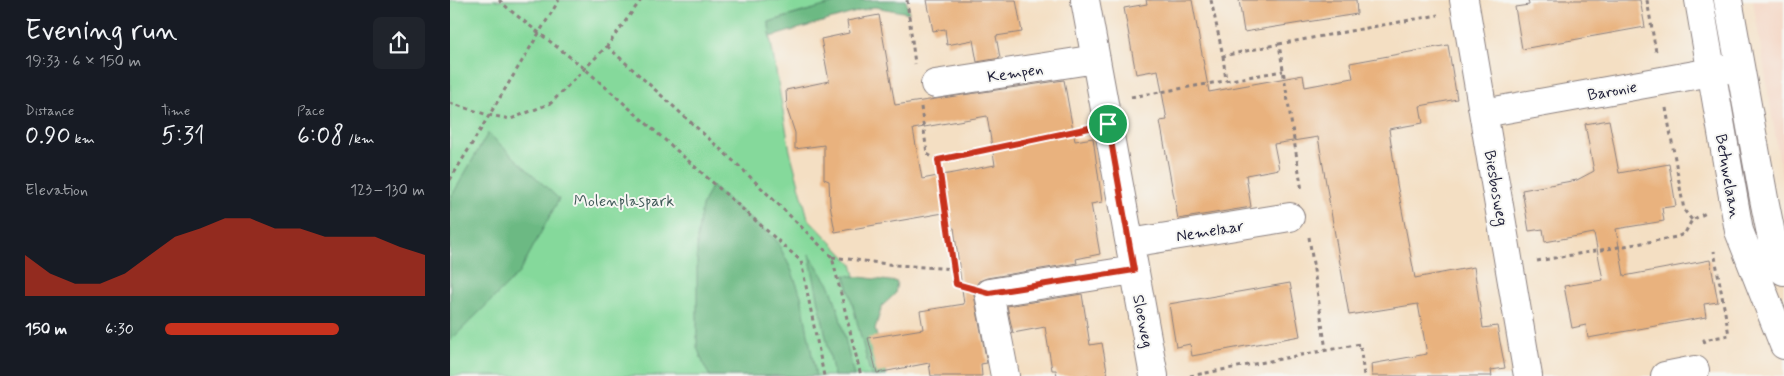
<!DOCTYPE html>
<html lang="en">
<head>
<meta charset="utf-8">
<style>
	:root { --surface:#171b24; --page:#20242c; --text:#f1f3f6; --muted:#9ea1a6; --accent:#c8321e }
	body { margin:0; font-family:Mynerve,sans-serif; background:var(--page); color:var(--text); height:100vh; display:flex; flex-direction:column; font-size:19px; white-space:nowrap }
	* { box-sizing:border-box; margin:0 }
	p { font-size:16px; color:var(--muted) }
	.icon { flex:none; width:28px; height:28px; fill:none; stroke:currentColor; stroke-width:2; stroke-linecap:round; stroke-linejoin:round }
	.map { position:relative; flex:1; overflow:hidden }
	.sheet { display:flex; flex-direction:column; background:var(--surface); width:450px }
	.sheet>* { flex:none }
	.pin { position:absolute; display:grid; place-items:center; width:42px; height:42px; color:#fff; margin:-21px; border:2px solid #fff; border-radius:50%; box-shadow:0 1px 5px #0007 }
	.round { display:grid; place-items:center; flex:none; width:52px; height:52px; border-radius:8px; background:var(--page) }
	.headline { display:flex; align-items:center; justify-content:space-between; height:85px; padding:0 25px }
	h1 { font-size:28px; font-weight:600; line-height:38px }
	.metrics { display:grid; grid-template-columns:repeat(3,1fr); gap:8px; height:85px; padding:5px 25px }
	.metrics div { display:grid; align-content:center }
	.metrics b { font-size:25px; font-weight:600 }
	.metrics small { font-size:14px; font-weight:400 }
	.metrics p { font-size:14px }
	.chart { height:140px; padding:10px 25px }
	.chart p { display:flex; justify-content:space-between }
	.chart svg { width:100%; height:90px; margin-top:5px; fill:var(--accent); opacity:.7 }
	ul { padding:0 25px; list-style:none; font-size:16px }
	li { display:grid; grid-template-columns:80px 60px 1fr; align-items:center; height:38px }
	li i { height:12px; border-radius:6px; background:var(--accent) }
	main { display:flex; flex:1; min-height:0 }
	.map>svg:first-child { display:block }
	.built { fill:#f4d3c0 }
	.green { fill:#85d99b; stroke:#547e6b }
	.forest { fill:#6cb983; stroke:#476e5f }
	.building { fill:#e9b27e; fill-rule:evenodd }
	.lines { fill:none; stroke-linecap:round; stroke-linejoin:round }
	.minor-casing { stroke:#8b807f; stroke-width:30 }
	.path { stroke:#8b807f; stroke-width:3; stroke-dasharray:4 4; stroke-linecap:butt }
	.minor { stroke:#fff; stroke-width:28 }
	.route-casing { stroke:#fff; stroke-width:10 }
	.route { stroke:#c8321e; stroke-width:6 }
	.labels { text-anchor:middle; stroke-width:4; stroke-linejoin:round; paint-order:stroke }
	.street-label { font-size:16px; fill:#22223b; stroke:#f6f6f2 }
	.park-label { font-size:16px; fill:#405958; stroke:#f6f6f2 }
</style>
</head>
<body>
<main>
<section class="sheet">
<div class="headline"><div><h1>Evening run</h1><p>19:33 · 6 × 150 m</p></div><a class="round"><svg class="icon" aria-label="share" viewBox="0 0 24 24"><path d="M12 15V3M7 8l5-5 5 5M5 13v7h14v-7"/></svg></a></div>
<div class="metrics">
<div><p>Distance</p><b>0.90<small> km</small></b></div>
<div><p>Time</p><b>5:31</b></div>
<div><p>Pace</p><b>6:08<small> /km</small></b></div>
</div>
<div class="chart"><p><span>Elevation</span>123–130 m</p>
<svg viewBox="0 0 160 44" preserveAspectRatio="none"><path d="M0 44V24L10 33L20 38L30 38L40 33L50 24L60 15L70 11L80 6L90 6L100 11L110 11L120 15L130 15L140 15L150 20L160 24V44z"/></svg>
</div>
<ul>
<li><b>150 m</b>6:30<i style="width:67%"></i></li>
</ul>
</section>
<div class="map">
<svg width="1334" height="376" viewBox="0 0 1334 376">
	<rect width="100%" height="100%" fill="#f6f6f2"/>
	<filter id="ink" filterUnits="userSpaceOnUse"><feTurbulence type="fractalNoise" baseFrequency=".02" numOctaves="2"/><feDisplacementMap in="SourceGraphic" scale="10" xChannelSelector="R" yChannelSelector="G"/><feConvolveMatrix kernelMatrix="1 2 1 2 8 2 1 2 1" color-interpolation-filters="sRGB"/></filter>
	<filter id="wash" filterUnits="userSpaceOnUse"><feTurbulence type="fractalNoise" baseFrequency=".0096" numOctaves="4" result="noise"/><feDisplacementMap in="SourceGraphic" scale="20" xChannelSelector="R" yChannelSelector="G"/><feGaussianBlur stdDeviation="1.12" result="paint"/><feColorMatrix in="noise" values="0 0 0 0 0 0 0 0 0 0 0 0 0 0 0 0 0 1.4 0 .05"/><feComposite in="paint" operator="in"/></filter>
	<g filter="url(#wash)">
		<rect width="100%" height="100%" fill="#f4dfc3"/>
		<!-- built -->
		<path class="built" d="M 1303,0 L 1334,0 L 1334,179 L 1332,177 Z"/>
		<!-- green -->
		<path class="green" d="M 0,0 L 415,0 L 356,11 L 319,22 L 320,37 L 340,151 L 358,218 L 402,264 L 431,376 L 0,376 Z"/>
		<!-- forest -->
		<path class="forest" d="M 395,0 L 456,0 L 459,13 L 424,7 L 320,37 L 319,22 Z
			M 38,133 L 109,199 L 69,273 L 0,341 L 0,199 Z
			M 261,186 L 327,241 L 341,269 L 351,296 L 366,376 L 260,376 L 255,368 L 247,347 L 247,238 L 252,206 Z
			M 359,254 L 380,286 L 388,309 L 404,376 L 384,376 Z
			M 395,275 L 447,282 L 445,294 L 432,306 L 425,329 L 437,376 L 421,376 Z"/>
		<g id="blocks">
			<!-- building -->
			<path class="building" d="M 477,0 L 566,0 L 572,32 L 546,36 L 550,58 L 527,62 L 523,40 L 497,45 L 495,29 L 483,31 Z
				M 696,0 L 742,0 L 759,92 L 853,75 L 855,87 L 903,78 L 900,63 L 998,45 L 1007,99 L 970,106 L 973,123 L 939,129 L 947,184 L 965,278 L 1024,267 L 1033,328 L 1047,326 L 1055,368 L 1041,370 L 1042,376 L 922,376 L 921,364 L 977,354 L 968,304 L 899,315 L 868,137 L 824,144 L 829,169 L 796,175 L 801,207 L 728,219 L 710,121 L 717,120 L 708,70 L 686,74 L 674,8 L 697,4 Z
				M 789,0 L 906,0 L 907,14 L 794,32 Z
				M 1078,0 L 1190,0 L 1195,27 L 1072,49 L 1065,7 L 1079,5 Z
				M 429,15 L 445,105 L 614,80 L 625,141 L 643,138 L 652,202 L 641,204 L 650,254 L 626,259 L 627,263 L 537,278 L 529,281 L 524,288 L 524,295 L 537,363 L 531,364 L 532,376 L 481,376 L 479,363 L 427,373 L 418,338 L 473,329 L 470,311 L 514,304 L 504,228 L 502,228 L 499,212 L 385,232 L 380,204 L 379,181 L 374,179 L 374,145 L 345,149 L 345,133 L 337,109 L 336,90 L 379,81 L 371,39 L 399,33 L 397,21 ZM 537,116 L 545,165 L 472,179 L 463,129 Z
				M 1159,120 L 1169,173 L 1219,164 L 1226,206 L 1212,208 L 1214,221 L 1166,229 L 1174,276 L 1260,260 L 1268,302 L 1254,304 L 1256,317 L 1138,338 L 1136,325 L 1122,328 L 1114,286 L 1153,280 L 1144,233 L 1095,242 L 1093,229 L 1079,231 L 1072,190 L 1127,180 L 1144,171 L 1135,124 Z
				M 840,283 L 850,336 L 742,356 L 740,344 L 726,347 L 719,304 Z
				M 632,294 L 640,345 L 652,343 L 658,376 L 607,376 L 606,370 L 602,370 L 595,327 L 563,333 L 557,306 Z"/>
		</g>
	</g>
	<g filter="url(#ink)">
		<use href="#blocks" fill-opacity="0" stroke="#8b807f" stroke-width="1"/>
		<g class="lines">
			<defs>
				<path id="minor" d="M 635,0 L 704,376
					M 1014,0 L 1078,376
					M 1249,0 L 1289,231 L 1334,345
					M 1278,0 L 1314,199 L 1322,239 L 1334,271
					M 485,84 L 646,59
					M 1034,113 L 1278,69
					M 680,243 L 840,217
					M 555,376 L 539,293 L 684,270
					M 1215,376 L 1245,370"/>
			</defs>
			<!-- minor casing -->
			<use href="#minor" class="minor-casing"/>
			<!-- path -->
			<path class="path" d="M 49,0 L 61,11 L 134,68 L 351,261 L 374,376
				M 457,0 L 465,64
				M 761,0 L 773,56 L 829,44 L 852,191
				M 1197,0 L 1206,52
				M 829,44 L 988,15
				M 157,46 L 290,167 L 382,257 L 411,376
				M 773,56 L 776,81
				M 681,97 L 833,71
				M 0,103 L 38,115 L 61,119 L 101,103 L 157,46 L 191,0
				M 471,107 L 477,154 L 488,160
				M 1216,108 L 1234,210 L 1242,220
				M 0,180 L 109,0
				M 859,237 L 876,350
				M 382,257 L 446,265 L 503,269
				M 1087,261 L 1227,237 L 1235,233 L 1242,220 L 1258,212
				M 512,286 L 506,284 L 488,160 L 630,130
				M 1255,343 L 1254,340 L 1279,335 L 1264,251
				M 740,376 L 910,344 L 914,376"/>
			<!-- minor -->
			<use href="#minor" class="minor"/>
		</g>
	</g>
	<g class="lines" filter="url(#ink)">
		<defs>
			<path id="route" d="M 658,124 L 684,270 L 539,293 L 506,284 L 488,160 Z"/>
		</defs>
		<!-- route casing -->
		<use href="#route" class="route-casing"/>
		<!-- route -->
		<use href="#route" class="route"/>
	</g>
	<g class="labels">
		<!-- street labels -->
		<g class="street-label">
			<text transform="translate(565 72) rotate(-9)" y="6">Kempen</text>
			<text transform="translate(1162 90) rotate(-10)" y="6">Baronie</text>
			<text transform="translate(1279 176) rotate(80)" y="6">Betuwelaan</text>
			<text transform="translate(1047 188) rotate(80)" y="6">Biesbosweg</text>
			<text transform="translate(760 230) rotate(-9)" y="6">Nemelaar</text>
			<text transform="translate(694 321) rotate(79)" y="6">Sloeweg</text>
		</g>
		<!-- park labels -->
		<g class="park-label">
			<text x="174" y="206">Molenplaspark</text>
		</g>
	</g>
</svg>
<div class="pin" style="left:658px;top:124px;background:#1e9e55"><svg class="icon" aria-label="arrive" viewBox="0 0 24 24"><path d="M6 21V4h12l-3 4 3 4H6"/></svg></div>
</div>
</main>
</body>
</html>
